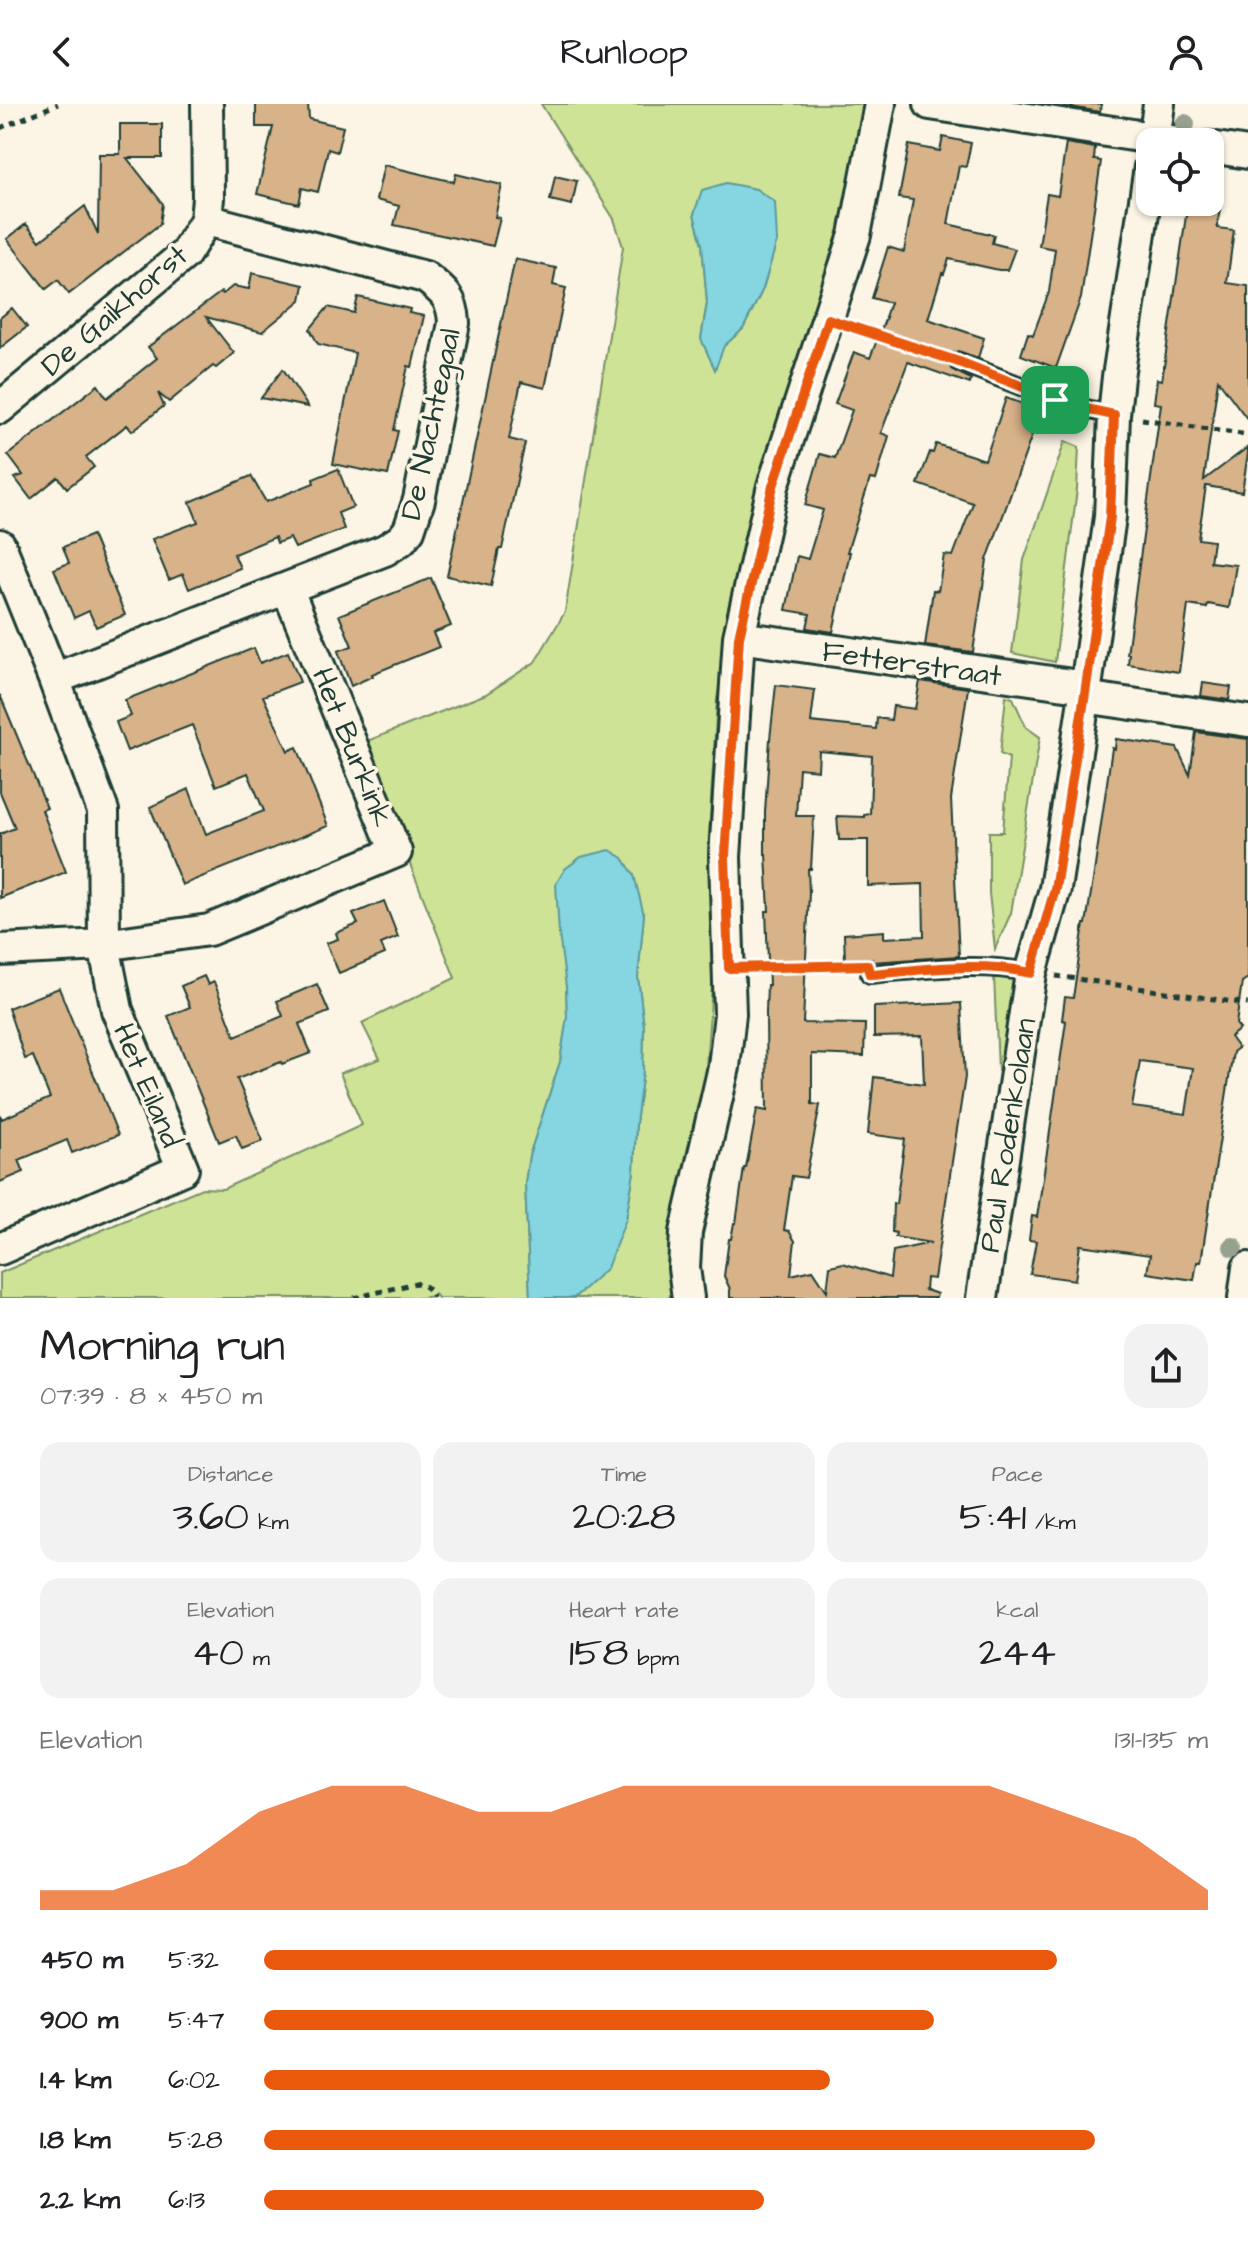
<!DOCTYPE html>
<html lang="en">
<head>
<meta charset="utf-8">
<style>
	:root { --surface:#fff; --page:#f2f2f2; --text:#202124; --muted:#757577; --accent:#ea580c }
	body { margin:0; font-family:"Architects Daughter",sans-serif; background:var(--page); color:var(--text); height:100vh; display:flex; flex-direction:column; font-size:30px; white-space:nowrap }
	* { box-sizing:border-box; margin:0 }
	p { font-size:26px; color:var(--muted) }
	.icon { flex:none; width:44px; height:44px; fill:none; stroke:currentColor; stroke-width:2; stroke-linecap:round; stroke-linejoin:round }
	.map { position:relative; height:1194px; overflow:hidden }
	.drawer { display:flex; flex-direction:column; background:var(--surface); flex:1 }
	.drawer>* { flex:none }
	.controls { position:absolute; left:1136px; top:24px; display:grid; gap:16px }
	.controls a { display:grid; place-items:center; width:88px; height:88px; border-radius:16px; background:var(--surface); box-shadow:0 2px 6px #0004; font-size:40px }
	.pin { position:absolute; display:grid; place-items:center; width:68px; height:68px; color:#fff; margin:-34px; border-radius:16px; box-shadow:0 4px 12px #0006 }
	.round { display:grid; place-items:center; flex:none; width:84px; height:84px; border-radius:24px; background:var(--page) }
	.head { display:flex; align-items:center; justify-content:space-between; height:136px; padding:0 40px }
	h1 { font-size:44px; font-weight:600; line-height:60px }
	.metrics { display:grid; grid-template-columns:repeat(3,1fr); gap:12px; height:136px; padding:8px 40px }
	.metrics div { display:grid; align-content:center; border-radius:20px; background:var(--page); text-align:center }
	.metrics b { font-size:40px; font-weight:600 }
	.metrics small { font-size:22px; font-weight:400 }
	.metrics p { font-size:22px }
	.chart { height:224px; padding:16px 40px }
	.chart p { display:flex; justify-content:space-between }
	.chart svg { width:100%; height:144px; margin-top:8px; fill:var(--accent); opacity:.7 }
	ul { padding:0 40px; list-style:none; font-size:26px }
	li { display:grid; grid-template-columns:128px 96px 1fr; align-items:center; height:60px }
	li i { height:20px; border-radius:10px; background:var(--accent) }
	header { display:flex; justify-content:space-between; align-items:center; height:104px; padding:0 40px; background:var(--surface); font-size:36px; font-weight:600 }
	.map>svg:first-child { display:block }
	.green { fill:#cfe397; stroke:#779066; stroke-width:2; fill-rule:evenodd }
	.water { fill:#85d6e0; stroke:#5c999b; stroke-width:2 }
	.building { fill:#d8b289; stroke:#1f3d34; stroke-width:2; fill-rule:evenodd }
	.lines { fill:none; stroke-linecap:round; stroke-linejoin:round }
	.lane-casing { stroke:#1f3d34; stroke-width:22 }
	.street-casing { stroke:#1f3d34; stroke-width:36 }
	.path { stroke:#1f3d34; stroke-width:5; stroke-dasharray:6 6; stroke-linecap:butt }
	.lane { stroke:#fcf5e5; stroke-width:16 }
	.street { stroke:#fcf5e5; stroke-width:30 }
	.tree { fill:#96a28f }
	.route-casing { stroke:#fff; stroke-width:16 }
	.route { stroke:#ea580c; stroke-width:10 }
	.labels { text-anchor:middle; stroke-width:7; stroke-linejoin:round; paint-order:stroke }
	.street-label { font-size:30px; fill:#1f3d34; stroke:#fcf5e5 }
</style>
</head>
<body>
<header><svg class="icon" aria-label="back" viewBox="0 0 24 24"><path d="M15 5l-7 7 7 7"/></svg>Runloop<svg class="icon" aria-label="person" viewBox="0 0 24 24"><circle cx="12" cy="8" r="4"/><path d="M4 21q1-7 8-7t8 7"/></svg></header>
<div class="map">
<svg width="1248" height="1194" viewBox="0 0 1248 1194">
	<rect width="100%" height="100%" fill="#fcf5e5"/>
	<filter id="ink" filterUnits="userSpaceOnUse"><feTurbulence type="fractalNoise" baseFrequency=".0125" numOctaves="2"/><feDisplacementMap in="SourceGraphic" scale="16" xChannelSelector="R" yChannelSelector="G"/><feConvolveMatrix kernelMatrix="1 2 1 2 8 2 1 2 1" color-interpolation-filters="sRGB"/></filter>
	<g filter="url(#ink)">
		<!-- green -->
		<path class="green" d="M 541,0 L 861,0 L 867,2 L 833,173 L 744,462 L 717,595 L 708,748 L 713,868 L 705,976 L 680,1107 L 675,1194 L 574,1194 L 626,1115 L 634,1068 L 636,1019 L 643,967 L 644,923 L 638,873 L 644,810 L 566,883 L 567,913 L 560,958 L 529,1052 L 525,1079 L 530,1194 L 438,1194 L 436,1191 L 422,1194 L 0,1194 L 0,1169 L 202,1084 L 223,1085 L 362,1021 L 340,969 L 380,955 L 362,919 L 455,874 L 362,639 L 486,590 L 535,558 L 565,508 L 623,143 L 614,115 ZM 694,110 L 777,137 L 761,189 L 743,225 L 724,242 L 701,235 L 707,199 L 702,140 Z
			M 1065,337 L 1079,343 L 1077,385 L 1055,558 L 1012,549 L 1024,456 Z
			M 1006,592 L 1013,594 L 1026,623 L 1040,633 L 1011,809 L 995,845 L 989,789 L 989,728 L 1003,728 L 1009,654 L 1000,650 Z
			M 994,871 L 1015,873 L 1005,961 L 998,966 Z"/>
		<!-- water -->
		<path class="water" d="M 726,79 L 756,85 L 775,98 L 777,137 L 763,185 L 743,225 L 724,242 L 715,266 L 701,235 L 707,199 L 702,140 L 694,110 L 702,86 Z
			M 610,746 L 623,754 L 634,771 L 644,811 L 638,873 L 644,923 L 643,967 L 636,1019 L 634,1068 L 626,1115 L 607,1164 L 574,1194 L 530,1194 L 525,1079 L 529,1052 L 560,958 L 567,913 L 566,883 L 559,830 L 556,780 L 565,765 L 581,753 Z"/>
		<!-- building -->
		<path class="building" d="M 256,0 L 308,0 L 309,15 L 343,23 L 337,48 L 328,45 L 318,88 L 302,84 L 299,100 L 257,90 L 273,23 L 256,23 Z
			M 1072,0 L 1101,0 L 1100,8 L 1071,3 Z
			M 120,20 L 162,20 L 162,54 L 127,54 L 163,100 L 160,120 L 69,190 L 58,176 L 46,185 L 7,135 L 26,120 L 40,137 L 85,102 L 98,130 L 99,50 L 120,50 Z
			M 943,33 L 971,39 L 966,63 L 959,62 L 948,120 L 994,131 L 992,139 L 1015,145 L 1007,166 L 999,166 L 949,155 L 944,170 L 942,169 L 928,215 L 984,234 L 978,254 L 958,247 L 953,249 L 949,255 L 951,265 L 971,275 L 970,280 L 908,258 L 881,329 L 889,332 L 876,376 L 870,375 L 847,448 L 850,448 L 833,528 L 807,524 L 810,510 L 786,506 L 797,452 L 808,455 L 823,406 L 805,401 L 820,350 L 835,354 L 852,306 L 835,300 L 854,248 L 870,254 L 886,213 L 885,213 L 890,199 L 872,194 L 888,143 L 904,148 L 913,96 L 899,94 L 909,41 L 940,47 Z
			M 1066,39 L 1095,44 L 1094,56 L 1101,57 L 1081,194 L 1056,264 L 1021,251 L 1028,229 L 1033,231 L 1049,188 L 1055,145 L 1039,142 L 1047,90 L 1058,92 Z
			M 384,61 L 454,78 L 456,70 L 502,81 L 495,113 L 500,114 L 493,142 L 394,121 L 399,102 L 376,96 Z
			M 555,72 L 577,77 L 572,101 L 550,96 Z
			M 1188,98 L 1221,98 L 1217,124 L 1234,126 L 1227,179 L 1248,182 L 1248,316 L 1218,276 L 1204,376 L 1248,343 L 1248,349 L 1242,388 L 1206,382 L 1198,435 L 1213,437 L 1210,458 L 1236,461 L 1229,504 L 1208,500 L 1207,504 L 1188,501 L 1179,568 L 1128,560 L 1129,550 L 1127,550 L 1161,300 L 1154,299 L 1157,275 L 1162,276 Z
			M 515,155 L 556,164 L 553,181 L 566,184 L 545,284 L 521,278 L 509,335 L 525,339 L 502,445 L 499,445 L 491,482 L 447,472 Z
			M 252,169 L 304,181 L 301,196 L 262,228 L 206,213 L 234,249 L 216,264 L 213,262 L 169,298 L 158,289 L 164,302 L 132,327 L 127,321 L 86,353 L 94,363 L 67,384 L 58,373 L 31,395 L 15,374 L 23,371 L 8,351 L 98,281 L 107,294 L 157,254 L 148,243 L 221,188 L 223,190 L 233,182 L 249,185 Z
			M 358,193 L 410,205 L 409,209 L 424,212 L 412,263 L 408,262 L 394,326 L 398,327 L 388,371 L 333,360 L 355,249 L 318,240 L 310,225 L 328,203 L 354,209 Z
			M 12,204 L 27,223 L 0,244 L 0,214 Z
			M 283,265 L 308,303 L 261,294 Z
			M 1006,294 L 1041,306 L 987,456 L 973,548 L 925,542 L 933,486 L 938,487 L 944,451 L 953,452 L 973,399 L 918,380 L 930,348 L 933,349 L 936,340 L 985,356 Z
			M 338,365 L 353,403 L 338,409 L 344,425 L 295,444 L 290,434 L 277,439 L 275,433 L 234,450 L 240,464 L 189,485 L 183,470 L 169,476 L 152,435 L 198,418 L 190,398 L 251,372 L 266,398 L 314,379 L 313,375 Z
			M 92,431 L 125,511 L 96,523 L 89,507 L 74,514 L 54,465 L 69,459 L 63,443 Z
			M 431,474 L 451,522 L 433,529 L 439,543 L 372,570 L 373,572 L 351,582 L 338,547 L 352,542 L 339,511 Z
			M 254,544 L 260,559 L 288,548 L 300,578 L 263,592 L 288,647 L 297,643 L 328,722 L 182,781 L 150,703 L 189,685 L 206,730 L 264,707 L 248,669 L 216,682 L 192,621 L 127,647 L 116,618 L 131,612 L 125,596 Z
			M 920,577 L 968,584 L 951,695 L 959,852 L 872,858 L 872,855 L 845,857 L 844,830 L 884,827 L 884,834 L 924,832 L 923,780 L 868,782 L 868,736 L 839,736 L 837,712 L 864,713 L 864,711 L 870,710 L 872,652 L 819,647 L 818,666 L 799,664 L 796,712 L 814,712 L 811,765 L 808,765 L 809,788 L 803,919 L 865,920 L 864,952 L 812,950 L 812,1000 L 820,1001 L 806,1074 L 792,1072 L 784,1126 L 789,1127 L 795,1137 L 791,1171 L 813,1166 L 827,1187 L 830,1162 L 843,1159 L 890,1174 L 893,1147 L 931,1139 L 895,1133 L 896,1129 L 892,1128 L 893,1100 L 896,1100 L 905,1035 L 868,1030 L 874,973 L 924,980 L 922,932 L 874,933 L 874,903 L 961,899 L 965,973 L 934,1175 L 926,1174 L 925,1186 L 923,1185 L 937,1190 L 936,1194 L 730,1194 L 730,1185 L 724,1172 L 729,1135 L 731,1135 L 734,1119 L 736,1119 L 744,1064 L 746,1064 L 757,1005 L 767,1007 L 766,908 L 767,881 L 769,881 L 766,807 L 769,807 L 766,750 L 765,750 L 765,708 L 770,635 L 776,581 L 815,586 L 811,618 L 876,625 L 877,614 L 891,616 L 893,602 L 915,605 Z
			M 1203,579 L 1231,583 L 1229,596 L 1201,592 Z
			M 0,591 L 47,704 L 42,706 L 66,768 L 0,794 L 0,730 L 15,724 L 0,688 Z
			M 1196,628 L 1248,635 L 1248,874 L 1242,878 L 1236,920 L 1240,925 L 1230,933 L 1238,944 L 1233,948 L 1201,1158 L 1197,1158 L 1194,1176 L 1147,1169 L 1150,1151 L 1080,1141 L 1075,1176 L 1030,1170 L 1036,1137 L 1029,1136 L 1032,1112 L 1037,1113 L 1047,1048 L 1066,917 L 1062,916 L 1065,893 L 1073,894 L 1084,820 L 1086,820 L 1093,776 L 1112,644 L 1115,645 L 1116,635 L 1177,644 L 1190,671 ZM 1140,957 L 1193,964 L 1186,1010 L 1132,1003 Z
			M 384,797 L 398,833 L 381,840 L 385,850 L 339,869 L 326,839 L 338,835 L 336,829 L 358,820 L 353,810 Z
			M 204,872 L 208,881 L 214,878 L 235,932 L 283,912 L 277,897 L 317,880 L 329,908 L 299,920 L 311,949 L 282,960 L 281,958 L 237,975 L 263,1037 L 242,1045 L 236,1031 L 219,1038 L 168,912 L 190,903 L 181,882 Z
			M 59,884 L 118,1031 L 72,1049 L 67,1036 L 19,1056 L 24,1068 L 0,1078 L 0,1011 L 2,1015 L 50,994 L 33,952 L 25,955 L 8,904 Z"/>
		<g class="lines">
			<defs>
				<path id="lane" d="M 959,258 L 1072,302 L 1114,311
					M 870,870 C 923,866 979,857 1031,869"/>
				<path id="street" d="M 930,0 L 1178,38
					M 1154,38 L 1159,0
					M 1210,43 L 1248,49
					M 206,116 L 425,173 C 444,187 453,195 454,219 L 419,396 L 409,426 L 401,436 L 385,446 L 287,484
					M 0,304 L 185,150 L 206,116 L 208,94 L 207,0
					M 0,441 L 54,575 L 103,707 L 104,841 L 0,846
					M 739,533 L 1086,583
					M 1084,593 L 1248,617
					M 0,1145 L 183,1065 L 117,906 L 104,841 L 209,826 L 396,748 L 287,484 L 54,575
					M 688,1194 L 684,1164 L 686,1128 L 724,963 L 730,910 L 725,753 L 739,533 L 773,382 L 855,131 L 880,0
					M 982,1194 L 1031,869 L 1055,785 L 1086,583 L 1110,413 L 1114,311 L 1118,273 L 1150,63
					M 1244,1194 L 1248,1164"/>
			</defs>
			<!-- lane casing -->
			<use href="#lane" class="lane-casing"/>
			<!-- street casing -->
			<use href="#street" class="street-casing"/>
			<!-- path -->
			<path class="path" d="M 0,24 L 58,0
				M 852,223 L 941,252
				M 1142,315 L 1248,331
				M 754,863 L 852,861
				M 1056,872 L 1248,900
				M 354,1194 L 416,1179 C 425,1182 431,1185 433,1194"/>
			<!-- lane -->
			<use href="#lane" class="lane"/>
			<!-- street -->
			<use href="#street" class="street"/>
		</g>
		<!-- trees -->
		<g class="tree">
			<circle cx="1185" cy="20" r="10"/>
			<circle cx="1233" cy="1143" r="10"/>
		</g>
	</g>
	<g class="lines" filter="url(#ink)">
		<defs>
			<path id="route" d="M 828,215 L 959,258 L 1072,302 L 1114,311 L 1110,413 L 1086,583 L 1055,785 L 1031,869 C 979,857 923,866 870,870 L 867,861 L 729,864 L 725,753 L 739,533 L 773,382 Z"/>
		</defs>
		<!-- route casing -->
		<use href="#route" class="route-casing"/>
		<!-- route -->
		<use href="#route" class="route"/>
	</g>
	<g class="labels">
		<!-- street labels -->
		<g class="street-label">
			<text transform="translate(114 206) rotate(-41)" y="10">De Gaikhorst</text>
			<text transform="translate(430 320) rotate(-78)" y="10">De Nachtegaal</text>
			<text transform="translate(912 559) rotate(8)" y="10">Fetterstraat</text>
			<text transform="translate(353 643) rotate(68)" y="10">Het Burkink</text>
			<text transform="translate(148 981) rotate(67)" y="10">Het Eiland</text>
			<text transform="translate(1007 1031) rotate(-81)" y="10">Paul Rodenkolaan</text>
		</g>
	</g>
</svg>
<div class="controls">
<a><svg class="icon" aria-label="locate" viewBox="0 0 24 24"><circle cx="12" cy="12" r="6"/><path d="M12 2v4M12 18v4M2 12h4M18 12h4"/></svg></a>
</div>
<div class="pin" style="left:1055px;top:296px;background:#1e9e55"><svg class="icon" aria-label="arrive" viewBox="0 0 24 24"><path d="M6 21V4h12l-3 4 3 4H6"/></svg></div>
</div>
<section class="drawer">
<div class="head"><div><h1>Morning run</h1><p>07:39 · 8 × 450 m</p></div><a class="round"><svg class="icon" aria-label="share" viewBox="0 0 24 24"><path d="M12 15V3M7 8l5-5 5 5M5 13v7h14v-7"/></svg></a></div>
<div class="metrics">
<div><p>Distance</p><b>3.60<small> km</small></b></div>
<div><p>Time</p><b>20:28</b></div>
<div><p>Pace</p><b>5:41<small> /km</small></b></div>
</div>
<div class="metrics">
<div><p>Elevation</p><b>40<small> m</small></b></div>
<div><p>Heart rate</p><b>158<small> bpm</small></b></div>
<div><p>kcal</p><b>244</b></div>
</div>
<div class="chart"><p><span>Elevation</span>131–135 m</p>
<svg viewBox="0 0 160 44" preserveAspectRatio="none"><path d="M0 44V38L10 38L20 30L30 14L40 6L50 6L60 14L70 14L80 6L90 6L100 6L110 6L120 6L130 6L140 14L150 22L160 38V44z"/></svg>
</div>
<ul>
<li><b>450 m</b>5:32<i style="width:84%"></i></li>
<li><b>900 m</b>5:47<i style="width:71%"></i></li>
<li><b>1.4 km</b>6:02<i style="width:60%"></i></li>
<li><b>1.8 km</b>5:28<i style="width:88%"></i></li>
<li><b>2.2 km</b>6:13<i style="width:53%"></i></li>
</ul>
</section>
</body>
</html>
